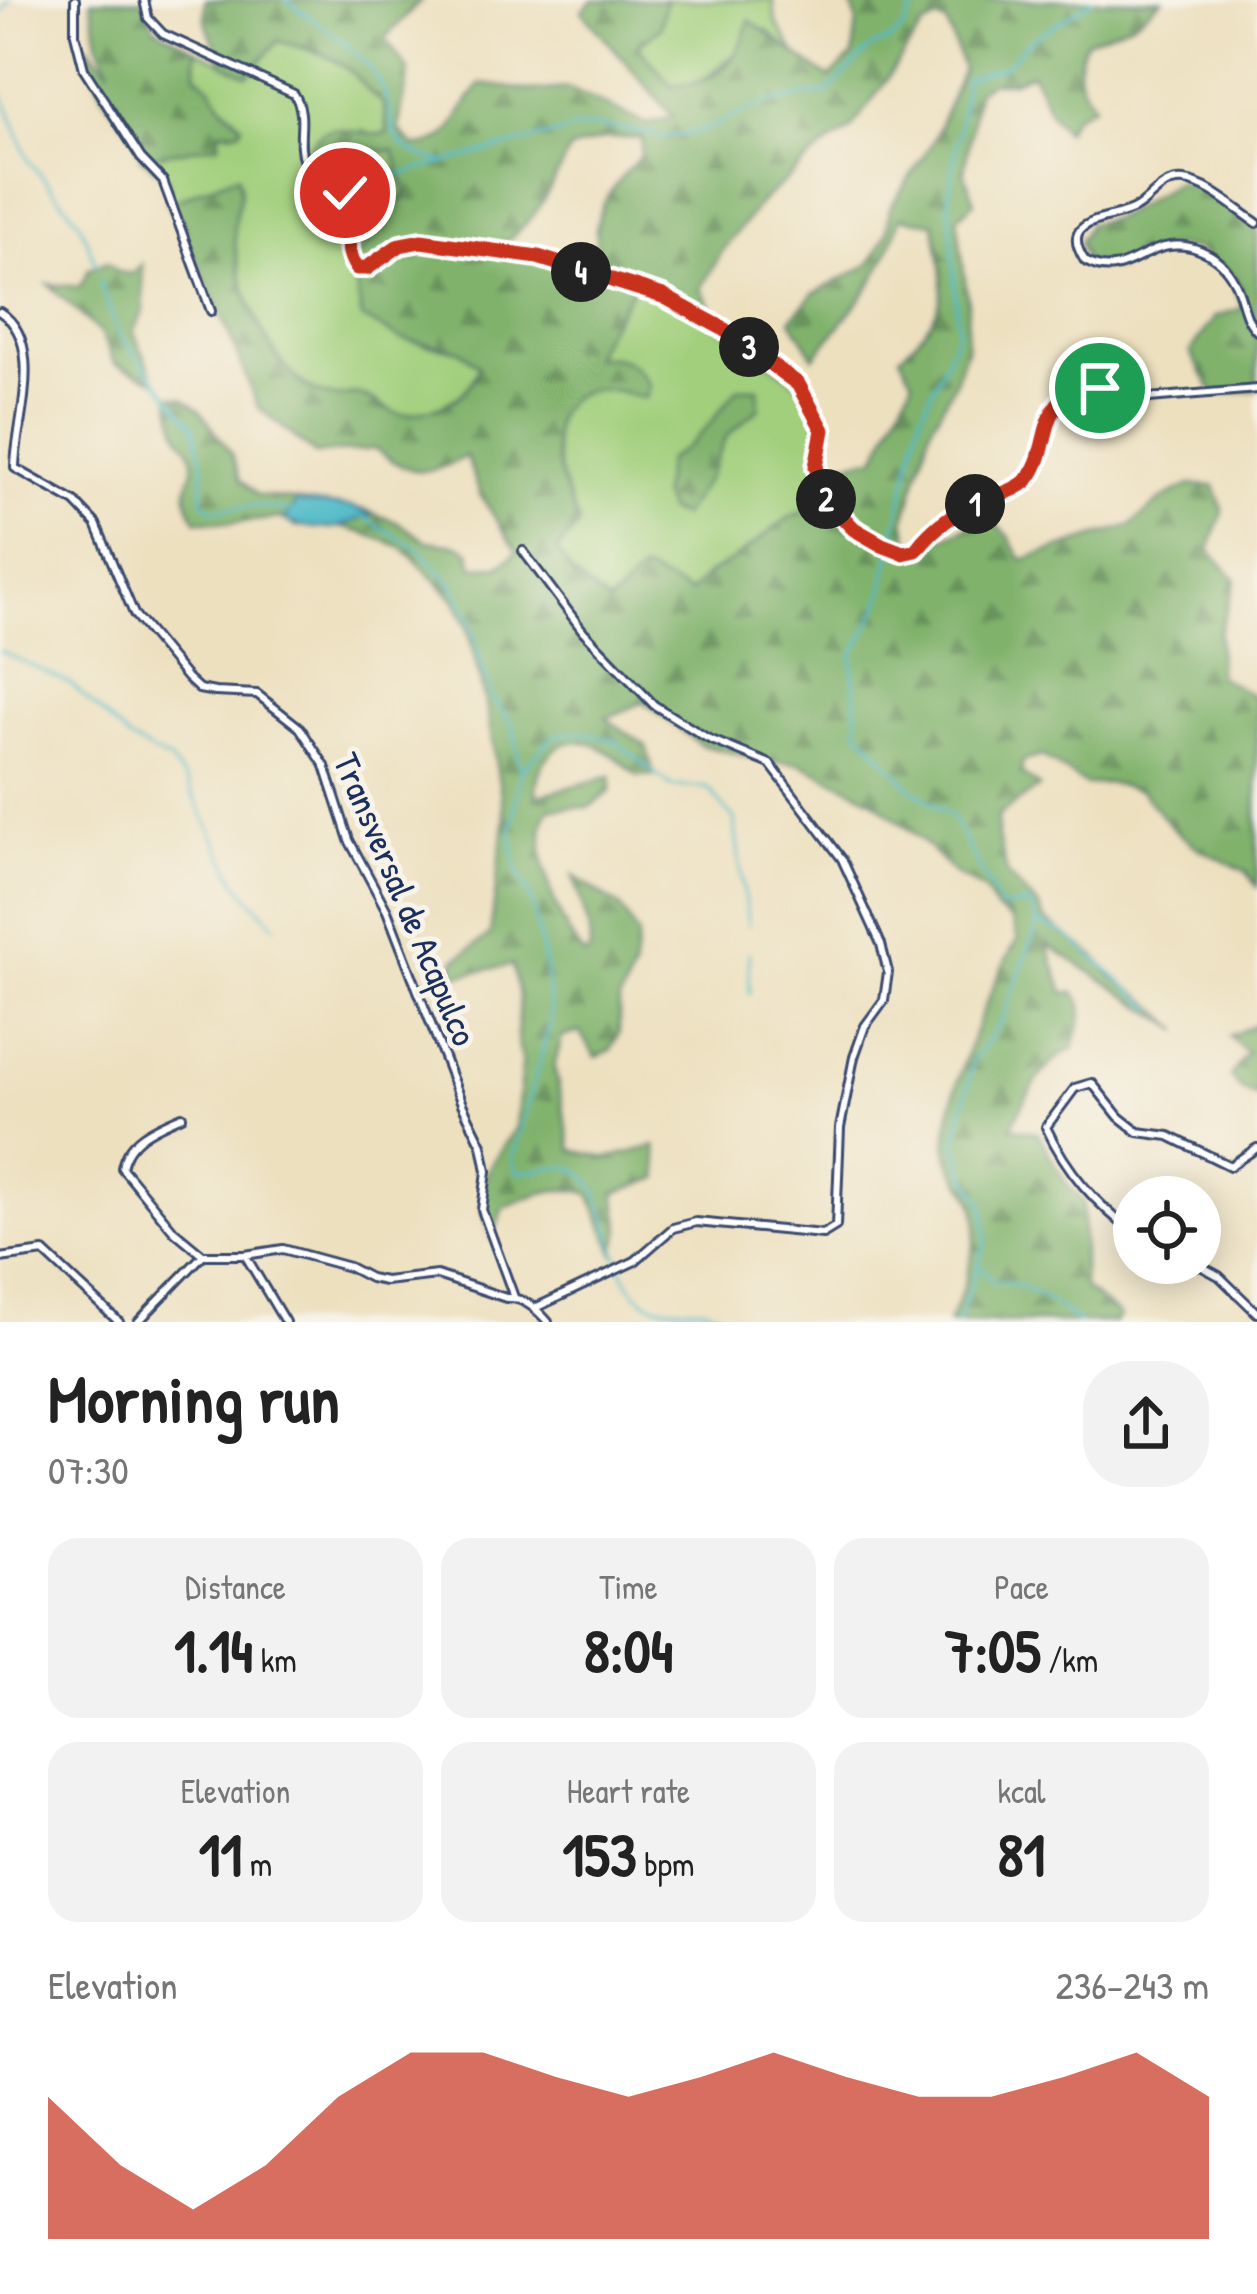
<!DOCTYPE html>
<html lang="en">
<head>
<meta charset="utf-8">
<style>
	:root { --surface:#fff; --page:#f2f2f2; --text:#222; --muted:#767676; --accent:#c8321e }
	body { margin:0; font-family:"Patrick Hand",sans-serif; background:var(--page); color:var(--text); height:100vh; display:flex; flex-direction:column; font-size:45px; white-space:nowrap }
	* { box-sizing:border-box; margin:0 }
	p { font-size:39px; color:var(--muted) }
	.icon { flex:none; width:66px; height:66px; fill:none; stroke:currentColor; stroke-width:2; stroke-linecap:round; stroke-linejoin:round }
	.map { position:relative; height:1322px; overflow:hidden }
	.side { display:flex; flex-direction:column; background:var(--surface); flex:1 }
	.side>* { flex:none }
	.fabs { position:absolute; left:1113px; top:1176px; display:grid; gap:24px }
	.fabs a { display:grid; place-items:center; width:108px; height:108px; border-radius:50%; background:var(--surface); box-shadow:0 6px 30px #0003; font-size:60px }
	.pin { position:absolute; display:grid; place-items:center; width:102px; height:102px; color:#fff; margin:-51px; border:6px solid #fff; border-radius:50%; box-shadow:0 3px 12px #0007 }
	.km { position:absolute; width:60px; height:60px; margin:-30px; border-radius:50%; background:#222; color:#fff; font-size:33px; line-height:60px; text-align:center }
	.round { display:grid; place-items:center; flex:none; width:126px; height:126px; border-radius:48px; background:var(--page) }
	.head { display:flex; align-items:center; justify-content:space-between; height:204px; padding:0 48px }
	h1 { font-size:66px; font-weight:800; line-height:90px }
	.figures { display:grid; grid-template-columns:repeat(3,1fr); gap:18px; height:204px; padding:12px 48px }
	.figures div { display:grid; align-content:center; border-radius:30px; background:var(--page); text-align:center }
	.figures b { font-size:60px; font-weight:800 }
	.figures small { font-size:33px; font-weight:400 }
	.figures p { font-size:33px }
	.chart { height:336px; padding:24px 48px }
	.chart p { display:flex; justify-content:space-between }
	.chart svg { width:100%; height:216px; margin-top:12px; fill:var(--accent); opacity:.7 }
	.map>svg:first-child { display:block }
	.green { fill:#a1cf7c; stroke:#5e7f6d; stroke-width:3 }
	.forest { fill:url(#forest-firs); stroke:#4e7065; stroke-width:3; fill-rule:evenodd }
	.water { fill:#4dbac7; stroke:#347492; stroke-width:3 }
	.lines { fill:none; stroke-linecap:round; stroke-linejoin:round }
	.stream { stroke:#4dbac7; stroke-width:3 }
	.minor-casing { stroke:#3a4a6d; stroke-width:12 }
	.minor { stroke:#fff; stroke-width:6 }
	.route-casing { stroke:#fff; stroke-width:24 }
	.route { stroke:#c8321e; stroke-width:15 }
	.labels { text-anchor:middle; stroke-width:10; stroke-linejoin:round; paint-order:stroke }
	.street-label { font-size:36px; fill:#1b2f5e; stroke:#f7f3e8 }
</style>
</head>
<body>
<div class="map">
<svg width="1257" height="1322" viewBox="0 0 1257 1322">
	<defs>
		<pattern id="forest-firs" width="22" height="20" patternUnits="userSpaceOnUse" patternTransform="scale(3)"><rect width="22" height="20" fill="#80b26c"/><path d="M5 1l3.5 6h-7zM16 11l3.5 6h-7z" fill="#68915c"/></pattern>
	</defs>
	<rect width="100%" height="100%" fill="#f7f3e8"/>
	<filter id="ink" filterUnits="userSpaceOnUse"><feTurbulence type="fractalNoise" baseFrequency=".00833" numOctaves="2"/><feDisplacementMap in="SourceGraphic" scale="24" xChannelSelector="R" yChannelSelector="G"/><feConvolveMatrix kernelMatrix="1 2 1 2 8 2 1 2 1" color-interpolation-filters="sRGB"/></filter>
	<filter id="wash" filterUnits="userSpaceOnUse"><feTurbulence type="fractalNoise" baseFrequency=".004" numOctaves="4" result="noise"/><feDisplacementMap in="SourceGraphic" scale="48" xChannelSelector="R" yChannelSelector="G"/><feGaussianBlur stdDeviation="2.7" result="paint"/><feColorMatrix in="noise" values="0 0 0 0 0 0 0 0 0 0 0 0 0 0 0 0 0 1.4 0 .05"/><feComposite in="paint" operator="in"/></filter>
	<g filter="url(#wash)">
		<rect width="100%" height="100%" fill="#ede0bf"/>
		<!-- green -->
		<path class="green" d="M 666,0 L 773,0 L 776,22 L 797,57 L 766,30 L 696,85 L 671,85 L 638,46 L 660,28 Z
			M 278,41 C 304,48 327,53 349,70 C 362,81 368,94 383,103 L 388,133 L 374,137 L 363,131 L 360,150 L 394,151 L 406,193 L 352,264 L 425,345 L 460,350 L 479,366 L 470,390 C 450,402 416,423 393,412 C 382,407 371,397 360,395 C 351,393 341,398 332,396 C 272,387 235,281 234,229 C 234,206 245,201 238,175 L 168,203 L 169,180 L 141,158 L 218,144 L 220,131 L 232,132 L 236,117 C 219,106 213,87 196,74 L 196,50 L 247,75 Z
			M 633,287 L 663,297 L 722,329 L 798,384 L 823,430 L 817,460 L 829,503 L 791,516 L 733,561 L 708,574 L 690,593 L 609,604 L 572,574 L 556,550 L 578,524 C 563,485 527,406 589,390 C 607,386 629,395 647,397 L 593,359 C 602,332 620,312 633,287 Z"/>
		<!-- forest -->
		<path class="forest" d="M 91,0 L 144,0 L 154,27 L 196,50 L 196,74 L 211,87 L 224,109 L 242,124 L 240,130 L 220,131 L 219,144 L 141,158 C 136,130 120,123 106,100 C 95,83 92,64 87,44 L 110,70 L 98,41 Z
			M 205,0 L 422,0 L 385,38 L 409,71 L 398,129 L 413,146 C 458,147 456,108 481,84 L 534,91 L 568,88 L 647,124 L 673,117 L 582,11 L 593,0 L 666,0 L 660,28 L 638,46 L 671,85 C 715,86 739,61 749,20 L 829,78 L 853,56 L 857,21 L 850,0 L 1162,0 L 1134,22 L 1086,41 C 1073,68 1076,81 1094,105 L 1073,116 L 1065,131 L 1050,113 L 1032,73 L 1011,82 L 991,82 L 977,91 L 964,172 L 975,202 L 957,217 L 968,303 L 966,349 L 954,384 L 931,427 L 905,519 L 911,553 L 987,518 L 1008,535 L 1022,560 L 1132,525 L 1162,499 L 1190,485 L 1215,486 L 1223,512 L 1209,549 L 1236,580 L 1219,632 L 1218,676 L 1257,698 L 1257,886 L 1245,871 L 1198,848 L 1172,828 L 1141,791 L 1110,783 L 1086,785 L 1042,756 L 1023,761 L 1021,773 L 1039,787 L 998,816 L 998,838 L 1008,876 L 1039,907 L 1045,920 L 1095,956 L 1113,977 L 1150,1002 L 1181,1031 L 1047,944 L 1064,993 L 1074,992 C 1091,1009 1077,1027 1074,1048 C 1043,1061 1026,1098 1011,1127 L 1038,1133 L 1066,1183 L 1083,1201 L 1083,1287 L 1120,1316 L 1116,1322 L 948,1322 C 962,1299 982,1232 975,1207 C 971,1189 953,1175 949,1158 C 936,1113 993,978 1018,939 L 1012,921 L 996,910 L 985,891 L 955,874 L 918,837 L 872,799 L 800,763 L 770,762 L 701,745 L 644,702 L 606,718 L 646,746 L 654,775 L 638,776 C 623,763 609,749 589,743 C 557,733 532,768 537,796 L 611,776 L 611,791 L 590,807 L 550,808 C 526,841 559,928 585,956 L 590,950 L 589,928 L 573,875 L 620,907 L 638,936 L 633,971 L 619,1001 L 619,1033 L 610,1051 L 596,1057 L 579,1032 L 562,1037 L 554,1067 L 572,1150 L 607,1158 L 656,1146 L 659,1178 L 615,1193 L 621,1230 L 614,1252 L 590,1194 C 561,1183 531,1195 504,1208 L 492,1237 L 482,1210 L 487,1171 L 516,1127 L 522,1063 L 517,1037 L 519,997 L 512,965 L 451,976 L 456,959 L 490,935 L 505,819 L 487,710 L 467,626 L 454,599 L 402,547 L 364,533 L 341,527 L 296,526 L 281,518 L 230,523 L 196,520 C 173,483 201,479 191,453 C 189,446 183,441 180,435 C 174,423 172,408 169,395 L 184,398 L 200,410 L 232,455 L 240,479 L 257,495 L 365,510 L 399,523 L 426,541 L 457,545 L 470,551 L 474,567 L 499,566 L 517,552 L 481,496 L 466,456 C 426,478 411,475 375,449 L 315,454 L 258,407 L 219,309 L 168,203 L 238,175 C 245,201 234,204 234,228 C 234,280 271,385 330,396 C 338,398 349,394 358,395 C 376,397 389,417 408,414 C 444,408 466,402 479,366 L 460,350 L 401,339 L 362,318 L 352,264 L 406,193 L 394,151 L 359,150 L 326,181 L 305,163 C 321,103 352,142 388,133 L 383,103 C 369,94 365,86 354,74 C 334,54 305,48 278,41 L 248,75 L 223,64 L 205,21 ZM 937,20 L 947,23 L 963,69 L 933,141 L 890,208 L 887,233 L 870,264 L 813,294 L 791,320 L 814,357 C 854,307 882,282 900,218 L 934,223 C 946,290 952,307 900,356 L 913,380 L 876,457 L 843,463 L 818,479 L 828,504 L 791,516 L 733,560 L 708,574 L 690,593 L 642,570 L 609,604 L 572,574 L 557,551 L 579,524 C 563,485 527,406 589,390 C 607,386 629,395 646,398 L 650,386 C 636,362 620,354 593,357 C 602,332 620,312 633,287 L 663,297 L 722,329 L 701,288 L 723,250 L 761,202 L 829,143 L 852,129 L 923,27 ZM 607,138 L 642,138 L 641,156 C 601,198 586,220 602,279 L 539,258 L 493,250 C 537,223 547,194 570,149 Z
			M 1177,182 L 1198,186 L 1257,224 L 1257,390 L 1218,394 L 1211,388 L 1190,352 L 1216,316 L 1243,308 L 1229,272 L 1197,249 L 1173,246 L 1116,269 L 1086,263 L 1079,242 L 1089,224 L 1118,217 Z
			M 107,262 L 119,272 L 133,274 L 142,264 L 144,312 L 133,331 L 156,381 L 114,363 L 101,334 L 48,284 L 80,287 L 89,269 Z
			M 738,388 L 758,388 L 759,408 L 726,437 L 709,476 L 682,516 L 668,512 L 661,494 L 667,460 C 699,441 715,418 738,388 Z
			M 1257,1024 L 1257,1096 L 1242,1090 L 1230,1077 L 1247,1053 L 1229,1036 Z"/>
		<!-- water -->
		<path class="water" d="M 296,502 L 352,507 L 373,516 C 360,516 357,521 345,525 C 328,531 299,528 285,520 Z"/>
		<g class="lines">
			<!-- stream -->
			<path class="stream" d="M 286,0 C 316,23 343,37 369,67 C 408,112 368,149 446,162
				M 0,15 L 10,0
				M 0,88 L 29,161 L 79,221 L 97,267
				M 329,178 L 353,182 L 379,180 L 575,129 L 596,126 L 669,137 L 700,132 L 766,103 L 828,92 L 871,47 L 889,41 L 904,28 L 918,0
				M 100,282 L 118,333 L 194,426 L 203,465 L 202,501 L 211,509 L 258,506 L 293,512
				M 362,516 L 420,550 L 454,586 L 469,617 L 490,695 L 513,726 L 521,771 L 511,833 L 516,867 L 531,898 L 546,970 L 551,1021 L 512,1159 L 517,1172 C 533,1173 548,1166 564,1167 C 614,1169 604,1272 643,1299 C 670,1318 704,1294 731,1322
				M 0,651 L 71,684 L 130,740 L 170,761 L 186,781 L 238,884 L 275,926
				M 521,771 L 553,736 L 578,732 L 614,740 L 671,786 L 708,788 L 734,819 L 748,925
				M 1040,924 L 1064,933 L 1154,1009
				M 749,953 L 750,993
				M 980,1266 L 994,1282 C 1018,1278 1059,1307 1078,1322
				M 958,1322 L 986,1242 L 984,1204 L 964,1172 L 956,1142 L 973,1061 L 1002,1020 L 1038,924 L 1031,904 L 1001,908 L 953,818 L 909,786 L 858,729 L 852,658 L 880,604 L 920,417 L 958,333 L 949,196 L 966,79 L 1005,66 L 1028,42 L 1093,0"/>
		</g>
	</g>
	<g filter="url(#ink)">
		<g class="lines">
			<defs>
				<path id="minor" d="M 75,0 L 75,34 L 84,69 L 141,158 L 163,181 L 211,311
					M 144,0 L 148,18 L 163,34 L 294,94 C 309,117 295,138 304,162 C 312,180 338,184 350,199 L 348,251 L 357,268 L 367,269 L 400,245 L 421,241 L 538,257 L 663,296 L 721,328 L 798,384 L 823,430 L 816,467 L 828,502 L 854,529 L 882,546 L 903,553 L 916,550 L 937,523 L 1025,481 L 1035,464 L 1049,417 L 1074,392 L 1099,388 L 1149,398 L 1257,389
					M 1257,223 C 1237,210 1208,183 1184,181 C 1161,179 1153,198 1136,208 C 1115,222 1055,215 1085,261 C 1113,277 1130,260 1155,250 C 1185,238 1219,252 1234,281 C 1244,298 1242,317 1257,331
					M 0,312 C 47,342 15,425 15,468 L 75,502 L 96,524 L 134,614 L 187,678 L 199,689 L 215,692 L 257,694 L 300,728 L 325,766 L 349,840 L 387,911 L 462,1104 L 482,1145 L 487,1171 L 482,1210 L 514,1297
					M 523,551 L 583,631 L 654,705 L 707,738 L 770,764 L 842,859 L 881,944 L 888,972 L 884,1000 L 865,1026 L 854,1057 L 840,1128 L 836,1226 L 823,1234 L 696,1222 L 673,1228 L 635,1261 L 535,1308
					M 182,1116 C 157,1127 127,1138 122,1168 L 174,1231 L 203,1255
					M 1134,1233 C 1095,1203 1067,1172 1046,1127 L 1075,1088 L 1092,1083 L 1119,1117 L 1138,1132 L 1169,1136 L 1230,1166 L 1257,1148
					M 245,1255 L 285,1322
					M 0,1258 L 44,1252 L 119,1322
					M 1195,1263 L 1219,1276 L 1257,1313
					M 138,1322 L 203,1255 L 245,1255 L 283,1249 L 349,1267 L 370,1278 L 385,1281 L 437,1275 L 506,1298 C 523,1297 536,1308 548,1322"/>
			</defs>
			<!-- minor casing -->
			<use href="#minor" class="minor-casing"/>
			<!-- minor -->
			<use href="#minor" class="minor"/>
		</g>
	</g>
	<g class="lines" filter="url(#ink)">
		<defs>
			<path id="route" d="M 345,193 C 358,217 339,244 357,268 L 367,268 L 400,245 L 421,241 L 538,257 L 663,296 L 722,328 L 798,384 L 823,430 L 816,467 L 828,502 L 854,529 L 882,545 L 903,553 L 916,550 C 937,522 958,511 991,498 C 1002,494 1016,490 1025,482 C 1057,449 1030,390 1100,388"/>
		</defs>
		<!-- route casing -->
		<use href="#route" class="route-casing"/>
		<!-- route -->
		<use href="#route" class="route"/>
	</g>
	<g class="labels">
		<!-- street labels -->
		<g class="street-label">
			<text transform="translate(406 899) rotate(67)" y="13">Transversal de Acapulco</text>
		</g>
	</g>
</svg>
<div class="fabs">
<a><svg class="icon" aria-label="locate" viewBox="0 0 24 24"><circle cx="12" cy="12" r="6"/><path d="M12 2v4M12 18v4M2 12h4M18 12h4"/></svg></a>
</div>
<div class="pin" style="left:1100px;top:388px;background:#1e9e55"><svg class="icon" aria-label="arrive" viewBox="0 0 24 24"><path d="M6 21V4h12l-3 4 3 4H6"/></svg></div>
<div class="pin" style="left:345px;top:193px;background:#d93025"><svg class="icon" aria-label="check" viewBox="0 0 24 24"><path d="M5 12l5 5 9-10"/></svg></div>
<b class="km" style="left:975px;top:504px">1</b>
<b class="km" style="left:826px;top:499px">2</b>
<b class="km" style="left:749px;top:347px">3</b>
<b class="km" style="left:581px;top:272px">4</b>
</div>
<section class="side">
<div class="head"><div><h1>Morning run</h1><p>07:30</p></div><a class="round"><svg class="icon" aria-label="share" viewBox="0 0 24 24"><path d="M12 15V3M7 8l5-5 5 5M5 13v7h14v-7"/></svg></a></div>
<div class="figures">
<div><p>Distance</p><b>1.14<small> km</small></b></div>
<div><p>Time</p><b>8:04</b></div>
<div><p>Pace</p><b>7:05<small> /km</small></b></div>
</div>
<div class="figures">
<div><p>Elevation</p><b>11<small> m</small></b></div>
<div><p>Heart rate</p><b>153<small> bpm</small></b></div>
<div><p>kcal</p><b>81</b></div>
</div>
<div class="chart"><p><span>Elevation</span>236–243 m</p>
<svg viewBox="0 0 160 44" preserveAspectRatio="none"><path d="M0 44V15L10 29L20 38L30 29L40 15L50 6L60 6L70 11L80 15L90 11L100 6L110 11L120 15L130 15L140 11L150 6L160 15V44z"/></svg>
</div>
</section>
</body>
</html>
